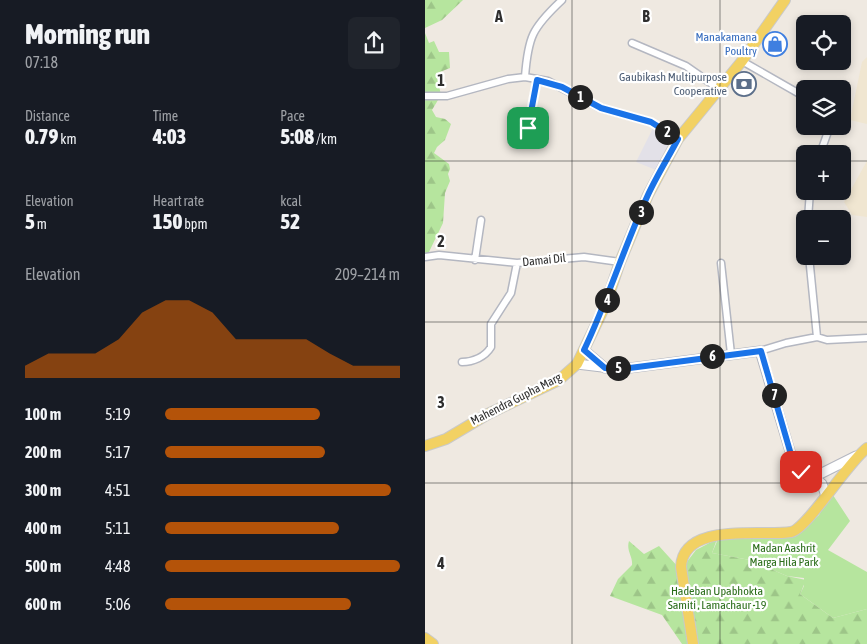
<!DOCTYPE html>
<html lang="en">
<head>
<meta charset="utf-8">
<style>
	:root { --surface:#171b24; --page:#20242c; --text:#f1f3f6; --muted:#9ea1a6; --accent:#b45309 }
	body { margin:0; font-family:"Asap Condensed",sans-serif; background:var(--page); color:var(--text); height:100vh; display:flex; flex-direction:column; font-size:19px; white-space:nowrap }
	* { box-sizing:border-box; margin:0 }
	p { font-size:16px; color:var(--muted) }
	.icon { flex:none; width:28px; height:28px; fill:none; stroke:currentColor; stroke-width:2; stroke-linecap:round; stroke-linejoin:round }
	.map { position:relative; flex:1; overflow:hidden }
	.panel { display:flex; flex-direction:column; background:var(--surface); width:425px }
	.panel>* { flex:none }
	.tools { position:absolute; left:371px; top:15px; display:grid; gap:10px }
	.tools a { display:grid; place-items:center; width:55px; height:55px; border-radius:8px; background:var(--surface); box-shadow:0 2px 8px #0003; font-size:25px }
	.pin { position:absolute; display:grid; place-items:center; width:42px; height:42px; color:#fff; margin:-21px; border-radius:10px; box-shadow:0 2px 8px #0006 }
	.km { position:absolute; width:25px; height:25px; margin:-12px; border-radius:50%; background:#222; color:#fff; font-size:14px; line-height:25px; text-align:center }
	.round { display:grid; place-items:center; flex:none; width:52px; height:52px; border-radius:8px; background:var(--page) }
	.summary { display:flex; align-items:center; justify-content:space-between; height:85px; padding:0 25px }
	h1 { font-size:28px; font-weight:800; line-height:38px }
	.figures { display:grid; grid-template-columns:repeat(3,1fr); gap:8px; height:85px; padding:5px 25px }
	.figures div { display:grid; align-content:center }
	.figures b { font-size:21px; font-weight:800 }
	.figures small { font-size:14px; font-weight:400 }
	.figures p { font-size:14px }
	.chart { height:140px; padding:10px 25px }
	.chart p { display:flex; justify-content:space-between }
	.chart svg { width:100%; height:90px; margin-top:5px; fill:var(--accent); opacity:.7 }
	ul { padding:0 25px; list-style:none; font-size:16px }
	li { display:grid; grid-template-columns:80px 60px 1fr; align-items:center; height:38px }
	li i { height:12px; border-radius:6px; background:var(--accent) }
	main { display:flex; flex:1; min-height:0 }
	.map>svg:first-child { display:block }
	.industrial { fill:#e3e1e8 }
	.education { fill:#f0e6d1 }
	.green { fill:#b6e59e }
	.forest { fill:url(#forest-firs) }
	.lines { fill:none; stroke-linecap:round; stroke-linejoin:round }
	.minor-casing { stroke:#b4b7c1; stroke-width:9 }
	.secondary-casing { stroke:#b4b7c1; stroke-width:11 }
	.primary-casing { stroke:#c9c9c9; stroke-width:12 }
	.minor { stroke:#fff; stroke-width:6 }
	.secondary { stroke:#fff; stroke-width:9 }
	.primary { stroke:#f2d163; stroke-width:10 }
	.route-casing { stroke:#fff; stroke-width:10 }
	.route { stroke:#1a73e8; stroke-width:6 }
	.grid { fill:none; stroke:#2e2e2e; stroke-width:1; stroke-opacity:0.55 }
	.labels { text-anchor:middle; stroke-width:4.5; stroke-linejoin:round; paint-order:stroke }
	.shop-label { font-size:12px; fill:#366cbe; stroke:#fff; text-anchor:end }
	.service-label { font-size:12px; fill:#4e5e75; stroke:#fff; text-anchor:end }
	.street-label { font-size:12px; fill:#2e2e2e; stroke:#fff }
	.park-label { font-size:12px; fill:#2c6e1b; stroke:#fff }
	.grid-label { font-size:16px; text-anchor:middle; font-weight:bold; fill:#2e2e2e; stroke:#fff; stroke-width:4.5; stroke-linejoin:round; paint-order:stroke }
</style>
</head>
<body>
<main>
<section class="panel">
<div class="summary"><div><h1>Morning run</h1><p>07:18</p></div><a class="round"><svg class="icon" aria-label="share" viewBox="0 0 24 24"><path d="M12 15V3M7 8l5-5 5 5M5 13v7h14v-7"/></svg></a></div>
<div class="figures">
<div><p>Distance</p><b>0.79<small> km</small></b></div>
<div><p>Time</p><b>4:03</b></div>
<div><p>Pace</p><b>5:08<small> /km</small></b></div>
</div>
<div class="figures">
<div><p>Elevation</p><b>5<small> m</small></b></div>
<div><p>Heart rate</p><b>150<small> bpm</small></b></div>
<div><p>kcal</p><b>52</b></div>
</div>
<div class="chart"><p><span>Elevation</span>209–214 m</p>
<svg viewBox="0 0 160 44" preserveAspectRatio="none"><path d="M0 44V38L10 32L20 32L30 32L40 25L50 12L60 6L70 6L80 12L90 25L100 25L110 25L120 25L130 32L140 38L150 38L160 38V44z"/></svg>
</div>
<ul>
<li><b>100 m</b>5:19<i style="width:66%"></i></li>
<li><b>200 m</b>5:17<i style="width:68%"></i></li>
<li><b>300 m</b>4:51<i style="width:96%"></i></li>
<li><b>400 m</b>5:11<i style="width:74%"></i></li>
<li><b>500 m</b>4:48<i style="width:100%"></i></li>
<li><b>600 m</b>5:06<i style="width:79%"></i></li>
</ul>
</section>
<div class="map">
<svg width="442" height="644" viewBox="0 0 442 644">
	<defs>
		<pattern id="forest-firs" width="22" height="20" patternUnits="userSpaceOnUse" patternTransform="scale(1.25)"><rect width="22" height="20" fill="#b6e59e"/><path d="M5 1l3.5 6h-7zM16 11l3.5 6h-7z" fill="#9dc588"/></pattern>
	</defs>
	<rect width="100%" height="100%" fill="#efe9e1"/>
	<!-- industrial -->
	<path class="industrial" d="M 228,128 L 247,137 L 231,170 L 211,162 Z"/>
	<!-- education -->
	<path class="education" d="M 442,57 L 442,124 L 425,120 L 437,62 Z
		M 442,161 L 442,217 L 427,215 L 419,202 Z"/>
	<!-- green -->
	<path class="green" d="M 406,492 L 425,521 L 403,550 L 442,572 L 442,609 L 408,618 L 375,594 L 379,586 L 379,578 L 362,576 L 325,560 L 287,553 L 293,539 L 370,537 L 394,515 Z"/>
	<!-- forest -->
	<path class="forest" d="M 0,0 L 38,0 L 17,20 L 0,28 Z
		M 0,33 L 4,43 L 9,41 L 14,52 L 24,52 L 25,68 L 15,72 L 12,77 L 16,95 L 7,110 L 11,117 L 20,119 L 26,124 L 20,140 L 12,147 L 9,153 L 24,164 L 25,169 L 23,174 L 25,181 L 20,193 L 18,223 L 3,254 L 0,254 Z
		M 292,539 L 287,553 L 325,560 L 362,576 L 381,580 L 375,594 L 408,618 L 442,609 L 442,644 L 257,644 L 237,615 L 185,596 L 193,579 L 207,565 C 208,556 201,551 204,541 L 219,554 L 234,546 L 254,568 L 258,567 L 271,550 Z"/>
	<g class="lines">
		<defs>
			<path id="minor" d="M 207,43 L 261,66 L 294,89
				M 317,61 L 380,97
				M 100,77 C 103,37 107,28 137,0
				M 0,96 L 22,96 L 83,79 L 100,77 L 123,81 L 175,108 L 226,122 L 253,139
				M 103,128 L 112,80
				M 395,154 L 405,126
				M 383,219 L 385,191
				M 384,256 L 392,337
				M 0,257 L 14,255 L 92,263 L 159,257 L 195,262
				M 50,260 L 56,220
				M 296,263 L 306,354
				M 335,351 L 361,343 L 392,337 L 402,340 L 442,338
				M 37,362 C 48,362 60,357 66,347 L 66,324 L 86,293 L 92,263"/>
			<path id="secondary" d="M 159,350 L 180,368 L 197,369 L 335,351 L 367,458 L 376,472 L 389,477 L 431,456
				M 152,364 L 177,367
				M 389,477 L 397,484 L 401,496"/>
			<path id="primary" d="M 0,446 L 21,439 L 63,414 L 134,380 L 152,364 L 180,306 L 195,262 L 223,195 L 253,139 L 317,61 L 360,0
				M 0,638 L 8,644
				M 268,644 L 256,567 C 258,521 338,537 366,532 C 382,529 422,463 442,448"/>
		</defs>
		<!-- minor casing -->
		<use href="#minor" class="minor-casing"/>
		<!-- secondary casing -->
		<use href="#secondary" class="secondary-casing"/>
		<!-- primary casing -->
		<use href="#primary" class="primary-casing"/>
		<!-- minor -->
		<use href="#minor" class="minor"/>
		<!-- secondary -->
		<use href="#secondary" class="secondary"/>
		<!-- primary -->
		<use href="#primary" class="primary"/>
	</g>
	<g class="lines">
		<defs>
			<path id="route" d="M 103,128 L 112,80 L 137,87 L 176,108 L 226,122 L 253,139 C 243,158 231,177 222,197 C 199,247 183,300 159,350 L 180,368 L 197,369 L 336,351 L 367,458 L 376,472"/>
		</defs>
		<!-- route casing -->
		<use href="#route" class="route-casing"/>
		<!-- route -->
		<use href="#route" class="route"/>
	</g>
	<!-- grid -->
	<path class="grid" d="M 147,0 L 147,644M 295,0 L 295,644M 0,161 L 380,161M 418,161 L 442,161M 0,322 L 442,322M 0,483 L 442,483"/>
	<!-- icons -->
	<defs>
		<symbol id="shop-ring" viewBox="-11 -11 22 22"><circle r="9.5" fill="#fff" stroke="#3f7fe0" stroke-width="1.5"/><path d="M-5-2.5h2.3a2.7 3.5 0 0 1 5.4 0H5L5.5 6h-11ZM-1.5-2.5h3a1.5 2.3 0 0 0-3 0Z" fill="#3f7fe0"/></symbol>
		<symbol id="bank-ring" viewBox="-11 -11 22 22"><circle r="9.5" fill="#fff" stroke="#5c6f8a" stroke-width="1.5"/><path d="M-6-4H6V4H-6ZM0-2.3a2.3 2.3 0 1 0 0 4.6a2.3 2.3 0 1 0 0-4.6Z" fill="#5c6f8a"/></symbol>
	</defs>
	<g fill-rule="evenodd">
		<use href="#shop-ring" x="336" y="30" width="28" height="28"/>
		<use href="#bank-ring" x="305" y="70" width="28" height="28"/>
	</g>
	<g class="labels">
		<!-- shop labels -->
		<g class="shop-label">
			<text x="332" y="41">Manakamana<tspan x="332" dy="14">Poultry</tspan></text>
		</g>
		<!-- service labels -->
		<g class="service-label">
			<text x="302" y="81">Gaubikash Multipurpose<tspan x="302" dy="14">Cooperative</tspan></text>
		</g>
		<!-- street labels -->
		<g class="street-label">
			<text transform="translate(119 260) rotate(-6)" y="4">Damai Dil</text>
			<text transform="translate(91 399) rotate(-27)" y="4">Mahendra Gupha Marg</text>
		</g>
		<!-- park labels -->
		<g class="park-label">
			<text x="359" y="552">Madan Aashrit<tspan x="359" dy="14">Marga Hila Park</tspan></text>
			<text x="292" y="595">Hadeban Upabhokta<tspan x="292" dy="14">Samiti , Lamachaur -19</tspan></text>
		</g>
	</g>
	<g class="grid-label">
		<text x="74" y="22">A</text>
		<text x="221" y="22">B</text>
		<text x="16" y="86">1</text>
		<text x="16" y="247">2</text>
		<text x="16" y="408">3</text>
		<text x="16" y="569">4</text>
	</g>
</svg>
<div class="tools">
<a><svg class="icon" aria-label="locate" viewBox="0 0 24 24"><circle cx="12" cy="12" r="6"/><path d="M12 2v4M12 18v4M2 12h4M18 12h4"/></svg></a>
<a><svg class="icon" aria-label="layers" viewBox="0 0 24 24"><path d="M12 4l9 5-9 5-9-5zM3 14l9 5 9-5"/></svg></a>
<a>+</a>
<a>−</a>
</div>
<div class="pin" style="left:103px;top:128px;background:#1e9e55"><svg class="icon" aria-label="arrive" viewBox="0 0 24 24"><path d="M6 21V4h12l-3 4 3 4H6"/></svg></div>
<div class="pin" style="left:376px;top:472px;background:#d93025"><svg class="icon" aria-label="check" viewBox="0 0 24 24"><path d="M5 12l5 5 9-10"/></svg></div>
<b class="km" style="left:155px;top:97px">1</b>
<b class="km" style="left:242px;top:132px">2</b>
<b class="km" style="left:216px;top:212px">3</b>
<b class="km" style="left:182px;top:300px">4</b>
<b class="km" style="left:193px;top:368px">5</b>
<b class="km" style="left:287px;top:356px">6</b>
<b class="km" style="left:349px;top:395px">7</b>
</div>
</main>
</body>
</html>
